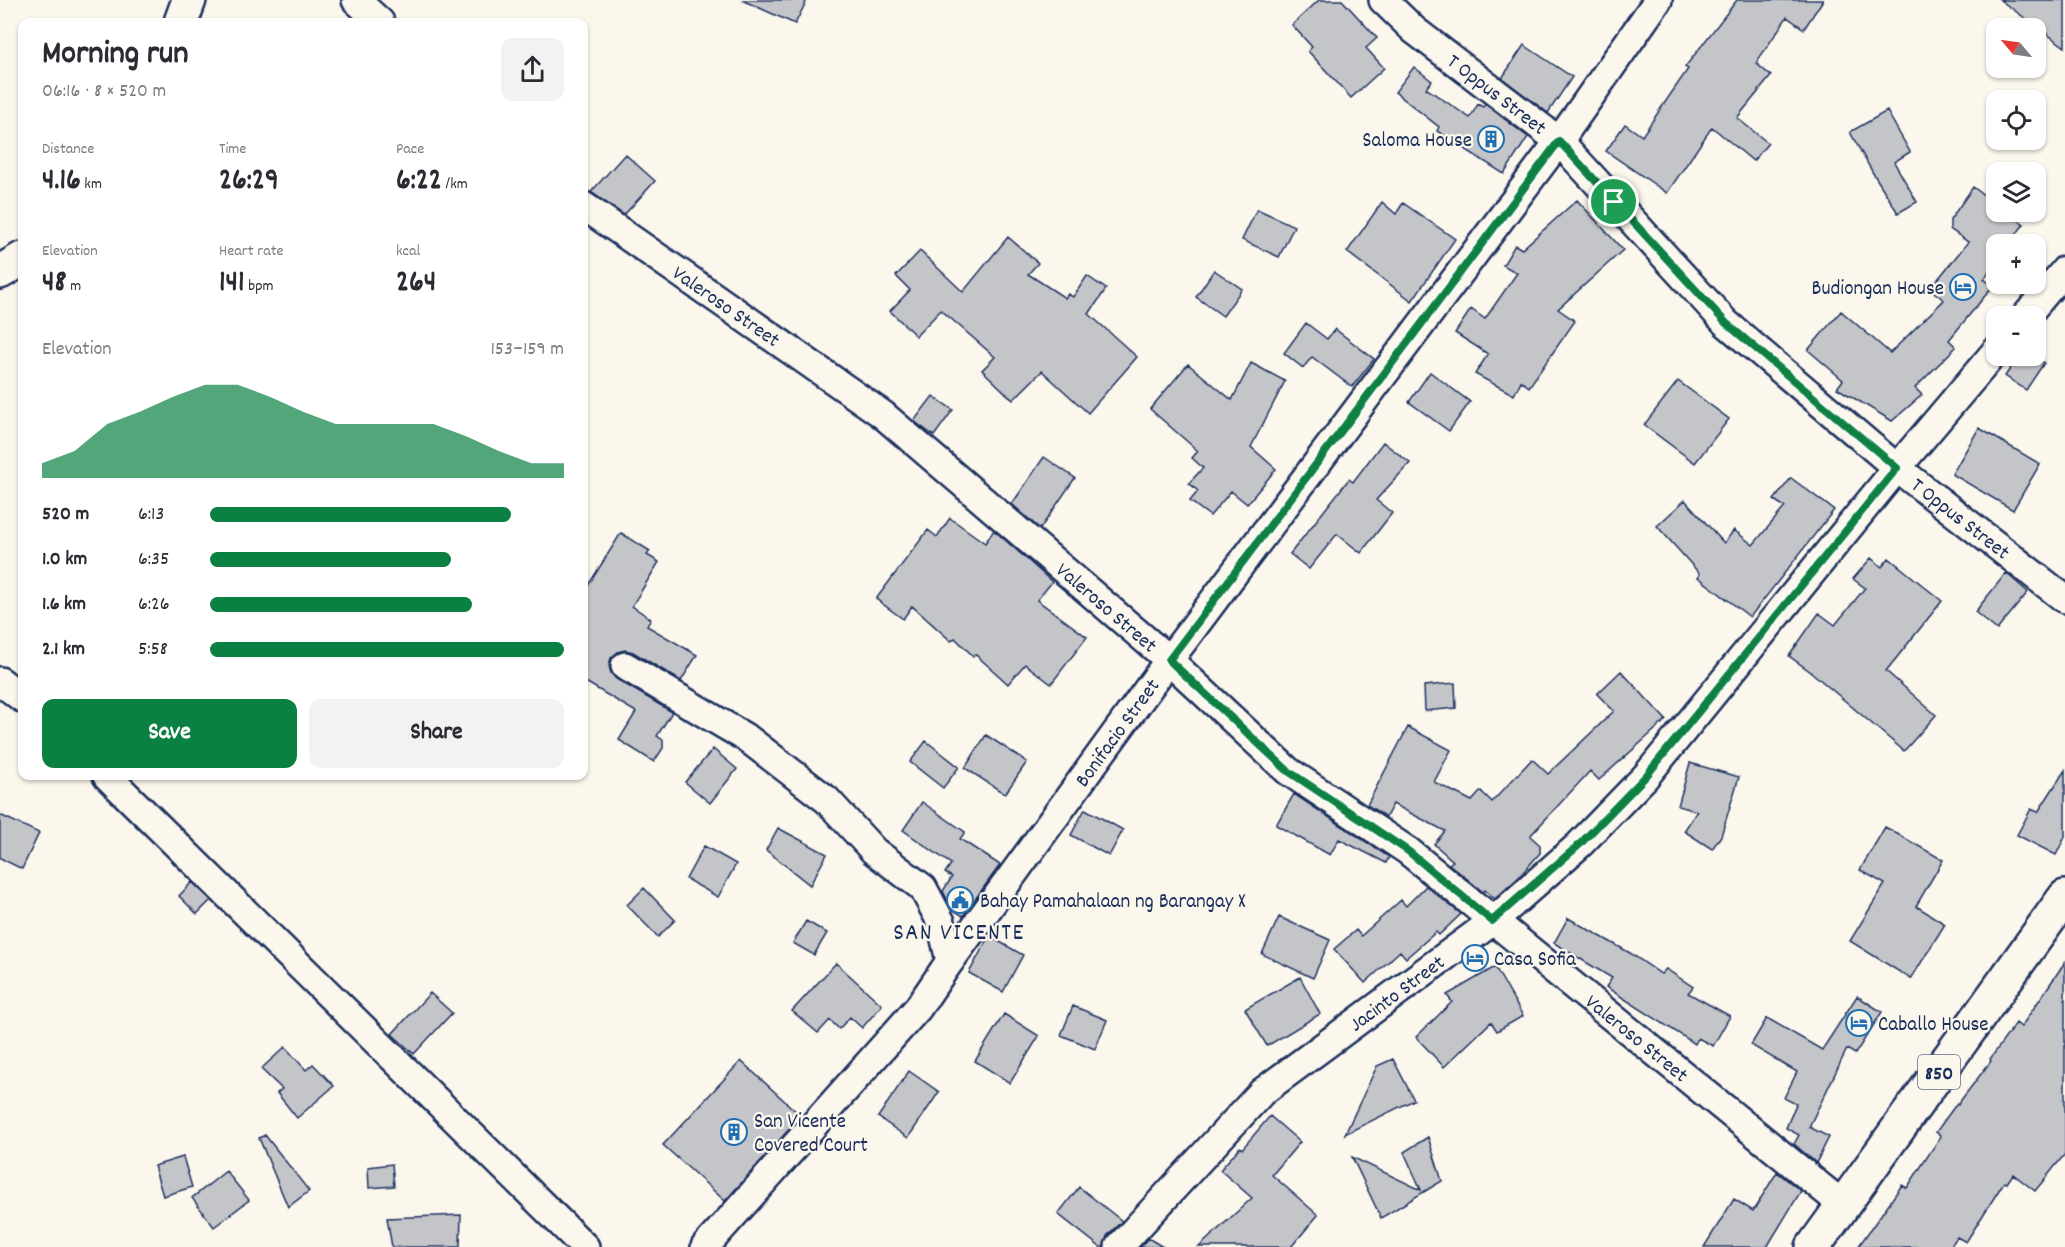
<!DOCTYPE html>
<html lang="en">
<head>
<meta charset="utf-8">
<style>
	:root { --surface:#fff; --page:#f2f2f3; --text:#2b2b33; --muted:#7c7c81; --accent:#0b8043 }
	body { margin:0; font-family:Dekko,sans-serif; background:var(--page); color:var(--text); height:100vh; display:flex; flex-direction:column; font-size:22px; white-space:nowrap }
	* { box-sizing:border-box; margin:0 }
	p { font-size:20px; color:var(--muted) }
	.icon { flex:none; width:33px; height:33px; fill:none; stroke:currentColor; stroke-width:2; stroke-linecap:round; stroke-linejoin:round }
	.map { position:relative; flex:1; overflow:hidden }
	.details { position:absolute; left:18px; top:18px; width:570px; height:762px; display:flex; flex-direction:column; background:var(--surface); border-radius:12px; box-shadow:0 2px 4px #0004 }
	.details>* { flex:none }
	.needle { width:39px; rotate:299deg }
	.tools { position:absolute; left:1986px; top:18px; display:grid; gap:12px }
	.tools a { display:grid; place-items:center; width:60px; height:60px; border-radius:12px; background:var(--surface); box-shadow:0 2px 4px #0004; font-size:30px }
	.pin { position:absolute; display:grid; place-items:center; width:51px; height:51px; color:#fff; margin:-26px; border:3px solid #fff; border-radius:50%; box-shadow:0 2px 6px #0007 }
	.round { display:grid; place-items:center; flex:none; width:63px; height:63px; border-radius:12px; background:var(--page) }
	.head { display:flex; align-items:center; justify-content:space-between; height:102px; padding:0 24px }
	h1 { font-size:33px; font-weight:700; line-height:45px }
	.stats { display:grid; grid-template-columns:repeat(3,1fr); gap:9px; height:102px; padding:6px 24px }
	.stats div { display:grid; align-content:center }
	.stats b { font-size:30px; font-weight:700 }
	.stats small { font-size:16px; font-weight:400 }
	.stats p { font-size:16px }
	.chart { height:168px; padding:12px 24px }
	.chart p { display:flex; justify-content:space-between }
	.chart svg { width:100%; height:108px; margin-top:6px; fill:var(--accent); opacity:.7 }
	.action { display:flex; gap:12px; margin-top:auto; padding:12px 24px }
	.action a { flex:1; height:69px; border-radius:12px; background:var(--accent); color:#fff; font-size:24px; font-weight:700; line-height:69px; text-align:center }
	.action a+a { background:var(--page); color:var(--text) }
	ul { padding:0 24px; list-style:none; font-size:20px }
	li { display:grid; grid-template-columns:96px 72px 1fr; align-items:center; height:45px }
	li i { height:15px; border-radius:8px; background:var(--accent) }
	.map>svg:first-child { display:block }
	.building { fill:#c3c5c9; stroke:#1b2f5e; stroke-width:1.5 }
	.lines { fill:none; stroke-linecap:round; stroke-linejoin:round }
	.minor-casing { stroke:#1b2f5e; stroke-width:32 }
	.secondary-casing { stroke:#1b2f5e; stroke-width:38 }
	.primary-casing { stroke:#1b2f5e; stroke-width:38 }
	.minor { stroke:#fbf7ec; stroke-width:27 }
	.secondary { stroke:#fbf7ec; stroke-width:33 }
	.primary { stroke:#fbf7ec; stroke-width:33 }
	.route-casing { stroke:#fff; stroke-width:12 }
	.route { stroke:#0b8043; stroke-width:8 }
	.labels { text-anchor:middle; stroke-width:4.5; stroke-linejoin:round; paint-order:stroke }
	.shield { fill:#fbf7ec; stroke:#5e6b89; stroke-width:1.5 }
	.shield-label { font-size:20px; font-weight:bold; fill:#1b2f5e }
	.street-label { font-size:21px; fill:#1b2f5e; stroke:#fbf7ec }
	.poi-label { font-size:21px; fill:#1b2f5e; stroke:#fbf7ec; text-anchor:start }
	.quarter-label { font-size:24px; letter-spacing:1.5px; fill:#1b2f5e; stroke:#fbf7ec }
</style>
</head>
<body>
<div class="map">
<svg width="2065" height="1247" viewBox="0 0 2065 1247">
	<rect width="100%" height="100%" fill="#fbf7ec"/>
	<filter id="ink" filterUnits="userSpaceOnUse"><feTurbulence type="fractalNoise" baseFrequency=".0167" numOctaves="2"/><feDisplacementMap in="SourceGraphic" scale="12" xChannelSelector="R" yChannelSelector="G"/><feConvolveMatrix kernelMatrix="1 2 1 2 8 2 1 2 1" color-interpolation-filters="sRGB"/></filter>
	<g filter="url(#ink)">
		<!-- building -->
		<path class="building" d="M 742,0 L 807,0 L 795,24 Z
			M 1319,0 L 1342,0 L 1377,38 L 1366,48 L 1384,68 L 1351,98 L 1308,51 L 1312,47 L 1292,25 Z
			M 1737,0 L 1823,0 L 1804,29 L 1787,17 L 1756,63 L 1771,76 L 1737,118 L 1768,143 L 1753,161 L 1712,127 L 1667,193 L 1606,151 L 1625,124 L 1642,136 L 1688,69 L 1685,67 Z
			M 2000,0 L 2065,0 L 2065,47 Z
			M 1524,45 L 1572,77 L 1548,113 L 1502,78 Z
			M 1414,67 L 1432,81 L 1426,88 L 1470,118 L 1478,104 L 1483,107 L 1485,104 L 1528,137 L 1504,174 L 1437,131 L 1439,127 L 1395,92 Z
			M 1887,111 L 1910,152 L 1894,162 L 1917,202 L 1898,213 L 1873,173 L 1850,132 Z
			M 625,154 L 655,181 L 624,215 L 591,192 Z
			M 1973,187 L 1996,204 L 1996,212 L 2007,212 L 2024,224 L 2009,244 L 1996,244 L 1996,262 L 1984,279 L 1993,286 L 1949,340 L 1956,347 L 1915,388 L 1922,395 L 1892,421 L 1837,388 L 1843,380 L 1808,350 L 1841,311 L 1890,353 L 1944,300 L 1930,289 L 1968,242 L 1950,229 L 1950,220 Z
			M 1577,200 L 1623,250 L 1558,309 L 1575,321 L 1529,387 L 1521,381 L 1514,395 L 1475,374 L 1488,354 L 1455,333 L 1471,309 L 1485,319 L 1517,273 L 1503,265 L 1515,245 L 1522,249 Z
			M 1382,202 L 1396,214 L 1403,203 L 1455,239 L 1412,301 L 1347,252 Z
			M 1257,209 L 1294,226 L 1279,257 L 1242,240 Z
			M 1008,237 L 1038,263 L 1028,274 L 1065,298 L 1068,294 L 1073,297 L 1087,276 L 1106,289 L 1089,314 L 1137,357 L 1088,413 L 1042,371 L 1013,400 L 982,370 L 995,357 L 941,310 L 916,336 L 890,311 L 910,290 L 896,276 L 920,251 L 963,292 Z
			M 1214,270 L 1242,289 L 1223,316 L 1196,297 Z
			M 1306,323 L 1327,339 L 1335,329 L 1374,359 L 1352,387 L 1312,357 L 1303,368 L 1284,353 Z
			M 2019,356 L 2032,356 L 2044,363 L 2026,390 L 2005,376 Z
			M 1251,363 L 1285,381 L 1251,447 L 1276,469 L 1247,504 L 1231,491 L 1210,516 L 1190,501 L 1198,491 L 1189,483 L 1203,468 L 1192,458 L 1198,451 L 1150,409 L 1188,364 L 1232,400 Z
			M 1430,372 L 1470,402 L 1449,431 L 1409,402 Z
			M 1678,381 L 1729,419 L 1695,463 L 1644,425 Z
			M 933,396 L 953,410 L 934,436 L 914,421 Z
			M 1979,428 L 2040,464 L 2013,510 L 1952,474 Z
			M 1383,442 L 1410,463 L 1376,500 L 1392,513 L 1361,553 L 1337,534 L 1309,569 L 1290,554 L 1349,479 L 1353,482 Z
			M 1044,457 L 1075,478 L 1040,529 L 1012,504 Z
			M 1791,478 L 1834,510 L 1750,617 L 1698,577 L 1700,574 L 1657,526 L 1685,500 L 1724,543 L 1734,530 L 1753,545 L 1785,507 L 1774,500 Z
			M 950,518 L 985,543 L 994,530 L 1022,555 L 1052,582 L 1037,600 L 1087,637 L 1051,684 L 1025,664 L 1008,684 L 975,654 L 973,656 L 955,638 L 951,641 L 912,606 L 903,619 L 876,599 L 928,530 L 937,537 Z
			M 621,533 L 650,551 L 647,555 L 659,562 L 632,606 L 651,619 L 647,626 L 697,655 L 681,681 L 633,652 L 625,650 L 618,652 L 611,658 L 609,666 L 611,673 L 616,679 L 672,712 L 657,736 L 663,740 L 663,748 L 654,762 L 619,740 L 636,712 L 584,681 L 584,592 Z
			M 1871,558 L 1882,567 L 1889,558 L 1942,601 L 1886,671 L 1936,715 L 1904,751 L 1811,672 L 1789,656 L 1819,613 L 1835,625 L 1865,588 L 1853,579 Z
			M 2006,573 L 2028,592 L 1997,630 L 1975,612 Z
			M 1621,671 L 1666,720 L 1599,780 L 1590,771 L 1530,836 L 1540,845 L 1540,853 L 1519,877 L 1495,899 L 1485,890 L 1483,892 L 1449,864 L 1453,861 L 1434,844 L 1445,831 L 1393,804 L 1386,817 L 1367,805 L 1408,727 L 1451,750 L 1434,782 L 1472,801 L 1481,791 L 1492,802 L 1532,759 L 1548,774 L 1614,711 L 1597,694 Z
			M 1455,683 L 1456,708 L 1425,711 L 1424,686 Z
			M 986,735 L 1027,762 L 1005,794 L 965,768 Z
			M 926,741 L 959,767 L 943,788 L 910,762 Z
			M 713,749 L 737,769 L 710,803 L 685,782 Z
			M 1690,763 L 1739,777 L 1721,836 L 1712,849 L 1684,831 L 1697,811 L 1678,806 Z
			M 2065,770 L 2065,837 L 2056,855 L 2017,835 L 2031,809 L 2038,812 Z
			M 1294,794 L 1389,857 L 1386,863 L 1339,839 L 1330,855 L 1276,825 Z
			M 922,802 L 965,832 L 960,839 L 1000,865 L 963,916 L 952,909 L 943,891 L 952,877 L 945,873 L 951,864 L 903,830 Z
			M 1085,809 L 1123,830 L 1109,856 L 1071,835 Z
			M 0,815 L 39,833 L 22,869 L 0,858 Z
			M 1885,827 L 1943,860 L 1916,906 L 1945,924 L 1911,979 L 1850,941 L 1885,884 L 1860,870 Z
			M 778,828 L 827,854 L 810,885 L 766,850 Z
			M 704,846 L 736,864 L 718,897 L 686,879 Z
			M 192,882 L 211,900 L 197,914 L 179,896 Z
			M 1426,886 L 1461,914 L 1439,935 L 1436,932 L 1406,958 L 1400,951 L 1365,983 L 1334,949 L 1356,930 L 1361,936 L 1401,900 L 1406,906 Z
			M 644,888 L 675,920 L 658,937 L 627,905 Z
			M 1279,917 L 1330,940 L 1313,978 L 1262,954 Z
			M 1568,918 L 1630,953 L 1661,974 L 1666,969 L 1693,987 L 1688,993 L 1730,1016 L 1713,1046 L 1698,1038 L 1695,1044 L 1606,987 L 1612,978 L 1554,943 Z
			M 806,921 L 827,933 L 814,955 L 793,943 Z
			M 989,936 L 1023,955 L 1003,992 L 969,973 Z
			M 2065,962 L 2065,1154 L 2035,1191 L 2013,1174 L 2007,1183 L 2004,1182 L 1966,1242 L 1957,1237 L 1950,1247 L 1858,1247 L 1902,1185 L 1907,1188 L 1941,1136 L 1936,1132 L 1957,1103 L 1958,1104 L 1991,1061 L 1990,1059 L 2016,1023 L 2021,1027 Z
			M 836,963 L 882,1005 L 862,1028 L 850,1017 L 839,1029 L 830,1020 L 818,1033 L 792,1011 Z
			M 1495,967 L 1523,1016 L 1497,1031 L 1491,1022 L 1444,1067 L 1416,1037 L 1452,1002 L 1447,995 Z
			M 1300,977 L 1320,1014 L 1267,1046 L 1245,1009 Z
			M 430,993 L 452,1013 L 414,1054 L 392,1034 Z
			M 1857,996 L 1882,1012 L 1855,1054 L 1847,1049 L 1809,1127 L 1829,1137 L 1816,1163 L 1794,1144 L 1799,1135 L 1786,1128 L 1796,1104 L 1784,1098 L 1797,1072 L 1751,1045 L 1767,1018 L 1822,1050 Z
			M 1073,1006 L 1107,1020 L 1095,1049 L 1061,1035 Z
			M 1004,1014 L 1039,1036 L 1010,1083 L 975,1061 Z
			M 285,1047 L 306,1070 L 313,1064 L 334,1086 L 297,1118 L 277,1093 L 282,1089 L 261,1069 Z
			M 1393,1059 L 1414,1100 L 1345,1134 L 1377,1066 Z
			M 741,1061 L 801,1116 L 725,1201 L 663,1145 Z
			M 909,1071 L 939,1092 L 908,1138 L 878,1117 Z
			M 1270,1116 L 1300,1142 L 1272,1175 L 1318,1215 L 1291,1247 L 1199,1247 L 1252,1198 L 1220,1170 L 1240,1147 L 1242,1149 Z
			M 265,1135 L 309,1191 L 288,1207 L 259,1138 Z
			M 1428,1137 L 1442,1181 L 1381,1218 L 1352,1157 L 1421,1190 L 1404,1152 Z
			M 183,1157 L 192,1187 L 163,1196 L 154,1166 Z
			M 392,1164 L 394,1186 L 369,1188 L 368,1167 Z
			M 226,1171 L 249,1200 L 214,1227 L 192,1198 Z
			M 1777,1172 L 1801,1191 L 1767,1247 L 1704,1247 L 1734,1199 L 1753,1211 Z
			M 1079,1187 L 1122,1221 L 1107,1236 L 1104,1247 L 1100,1247 L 1058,1214 Z
			M 461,1215 L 460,1247 L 392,1247 L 387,1218 Z
			M 1148,1238 L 1163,1247 L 1140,1247 Z"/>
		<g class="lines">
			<defs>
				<g id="minor">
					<path d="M 356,0 L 380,22"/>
					<path id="s1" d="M 1383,0 L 1414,30 L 1559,141 L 1726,323 L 1897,468 L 2065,599"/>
					<path id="s2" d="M 584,206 L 882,414 L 1169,660 L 1288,771 L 1408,851 L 1843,1205"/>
					<path d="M 2026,316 L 2065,270"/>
					<path d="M 625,666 L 748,739 L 827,800 L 874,851 L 923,888 L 941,922 L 950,961"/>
					<path d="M 0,681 L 22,698"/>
					<path d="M 107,776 L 585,1247"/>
					<path id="s3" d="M 705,1247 L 918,1008 L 950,961 L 1169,660 L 1559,141 L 1658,0"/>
					<path id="s4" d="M 1119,1247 L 1262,1092 L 1493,921 L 1579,845 L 1646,776 L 1897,468 L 1996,351"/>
				</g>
				<path id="secondary" d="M 181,22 L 189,0
					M 0,272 L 22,259"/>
				<path id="primary" d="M 1813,1247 L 2065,897"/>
			</defs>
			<!-- minor casing -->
			<use href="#minor" class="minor-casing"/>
			<!-- secondary casing -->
			<use href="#secondary" class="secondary-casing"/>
			<!-- primary casing -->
			<use href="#primary" class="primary-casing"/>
			<!-- minor -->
			<use href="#minor" class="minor"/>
			<!-- secondary -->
			<use href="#secondary" class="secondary"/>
			<!-- primary -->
			<use href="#primary" class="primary"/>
		</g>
	</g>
	<g class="lines" filter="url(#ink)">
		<defs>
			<path id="route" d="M 1559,141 L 1726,323 L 1897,468 L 1646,776 L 1579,845 L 1492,921 L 1408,851 L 1288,771 L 1169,660 Z"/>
		</defs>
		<!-- route casing -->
		<use href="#route" class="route-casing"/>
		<!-- route -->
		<use href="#route" class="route"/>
	</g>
	<!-- icons -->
	<defs>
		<symbol id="building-ring" viewBox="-11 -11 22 22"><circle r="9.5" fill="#fbf7ec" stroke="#1f6fb2" stroke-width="1.5"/><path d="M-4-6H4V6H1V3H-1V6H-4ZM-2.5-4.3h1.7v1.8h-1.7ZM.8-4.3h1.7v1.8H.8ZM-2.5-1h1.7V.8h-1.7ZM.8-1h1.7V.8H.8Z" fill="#1f6fb2"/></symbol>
		<symbol id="hotel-ring" viewBox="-11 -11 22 22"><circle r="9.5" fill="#fbf7ec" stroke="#1f6fb2" stroke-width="1.5"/><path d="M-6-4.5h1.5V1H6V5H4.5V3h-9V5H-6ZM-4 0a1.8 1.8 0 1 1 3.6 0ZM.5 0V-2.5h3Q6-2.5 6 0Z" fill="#1f6fb2"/></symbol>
		<symbol id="civic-ring" viewBox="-11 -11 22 22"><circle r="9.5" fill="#fbf7ec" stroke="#1f6fb2" stroke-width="1.5"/><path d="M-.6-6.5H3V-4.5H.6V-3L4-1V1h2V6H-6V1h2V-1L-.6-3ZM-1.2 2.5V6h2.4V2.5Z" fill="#1f6fb2"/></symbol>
	</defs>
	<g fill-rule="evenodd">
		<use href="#building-ring" x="1476" y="124" width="30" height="30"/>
		<use href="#hotel-ring" x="1948" y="272" width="30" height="30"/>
		<use href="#civic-ring" x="945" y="885" width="30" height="30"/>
		<use href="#hotel-ring" x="1460" y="943" width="30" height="30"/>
		<use href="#hotel-ring" x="1844" y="1008" width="30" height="30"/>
		<use href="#building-ring" x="719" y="1117" width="30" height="30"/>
	</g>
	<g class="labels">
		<!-- shield labels -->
		<rect class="shield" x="1918" y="1055" width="42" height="34" rx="4.5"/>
		<g class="shield-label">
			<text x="1939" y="1079">850</text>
		</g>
		<!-- street labels -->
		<g class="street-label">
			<text dy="7" stroke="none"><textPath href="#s1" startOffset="148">T Oppus Street</textPath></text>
			<text dy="7" stroke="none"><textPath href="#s2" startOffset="174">Valeroso Street</textPath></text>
			<text dy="7" stroke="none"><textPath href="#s1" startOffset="778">T Oppus Street</textPath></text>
			<text dy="7" stroke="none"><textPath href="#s2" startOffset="660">Valeroso Street</textPath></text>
			<text dy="7" stroke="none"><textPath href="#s3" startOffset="660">Bonifacio Street</textPath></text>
			<text dy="7" stroke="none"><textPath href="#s4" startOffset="378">Jacinto Street</textPath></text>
			<text dy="7" stroke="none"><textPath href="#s2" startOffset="1344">Valeroso Street</textPath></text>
		</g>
		<!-- poi labels -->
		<g class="poi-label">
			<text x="1472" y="146" text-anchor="end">Saloma House</text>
			<text x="1944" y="294" text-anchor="end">Budiongan House</text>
			<text x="980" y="907">Bahay Pamahalaan ng Barangay X</text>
			<text x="1494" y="965">Casa Sofia</text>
			<text x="1878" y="1030">Caballo House</text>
			<text x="754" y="1127">San Vicente<tspan x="754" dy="24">Covered Court</tspan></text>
		</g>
		<!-- quarter labels -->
		<g class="quarter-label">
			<text x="959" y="939">SAN VICENTE</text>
		</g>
	</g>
</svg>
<div class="tools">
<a><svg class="needle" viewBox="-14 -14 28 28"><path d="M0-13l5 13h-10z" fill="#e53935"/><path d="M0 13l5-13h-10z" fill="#7c7c81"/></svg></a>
<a><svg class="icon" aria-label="locate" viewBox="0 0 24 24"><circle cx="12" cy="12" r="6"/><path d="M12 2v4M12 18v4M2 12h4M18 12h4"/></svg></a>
<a><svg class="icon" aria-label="layers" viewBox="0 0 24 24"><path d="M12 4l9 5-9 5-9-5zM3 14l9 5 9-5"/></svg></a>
<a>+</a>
<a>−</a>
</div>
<div class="pin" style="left:1614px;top:202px;background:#1e9e55"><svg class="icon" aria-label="arrive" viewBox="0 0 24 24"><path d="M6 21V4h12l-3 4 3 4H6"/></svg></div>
<section class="details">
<div class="head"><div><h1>Morning run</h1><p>06:16 · 8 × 520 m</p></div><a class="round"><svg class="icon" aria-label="share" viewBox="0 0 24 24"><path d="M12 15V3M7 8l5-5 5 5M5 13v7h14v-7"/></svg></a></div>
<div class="stats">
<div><p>Distance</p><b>4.16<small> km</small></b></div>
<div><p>Time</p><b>26:29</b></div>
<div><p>Pace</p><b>6:22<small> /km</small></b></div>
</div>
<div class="stats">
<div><p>Elevation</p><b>48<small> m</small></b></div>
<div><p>Heart rate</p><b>141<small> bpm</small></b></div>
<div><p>kcal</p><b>264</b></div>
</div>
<div class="chart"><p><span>Elevation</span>153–159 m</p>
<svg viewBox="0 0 160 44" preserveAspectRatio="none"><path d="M0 44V38L10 33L20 22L30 17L40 11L50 6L60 6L70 11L80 17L90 22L100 22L110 22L120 22L130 27L140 33L150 38L160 38V44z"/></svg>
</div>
<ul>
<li><b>520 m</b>6:13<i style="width:85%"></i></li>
<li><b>1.0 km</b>6:35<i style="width:68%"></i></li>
<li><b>1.6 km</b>6:26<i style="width:74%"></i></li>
<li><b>2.1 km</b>5:58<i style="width:100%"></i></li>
</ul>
<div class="action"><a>Save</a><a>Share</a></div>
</section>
</div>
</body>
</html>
